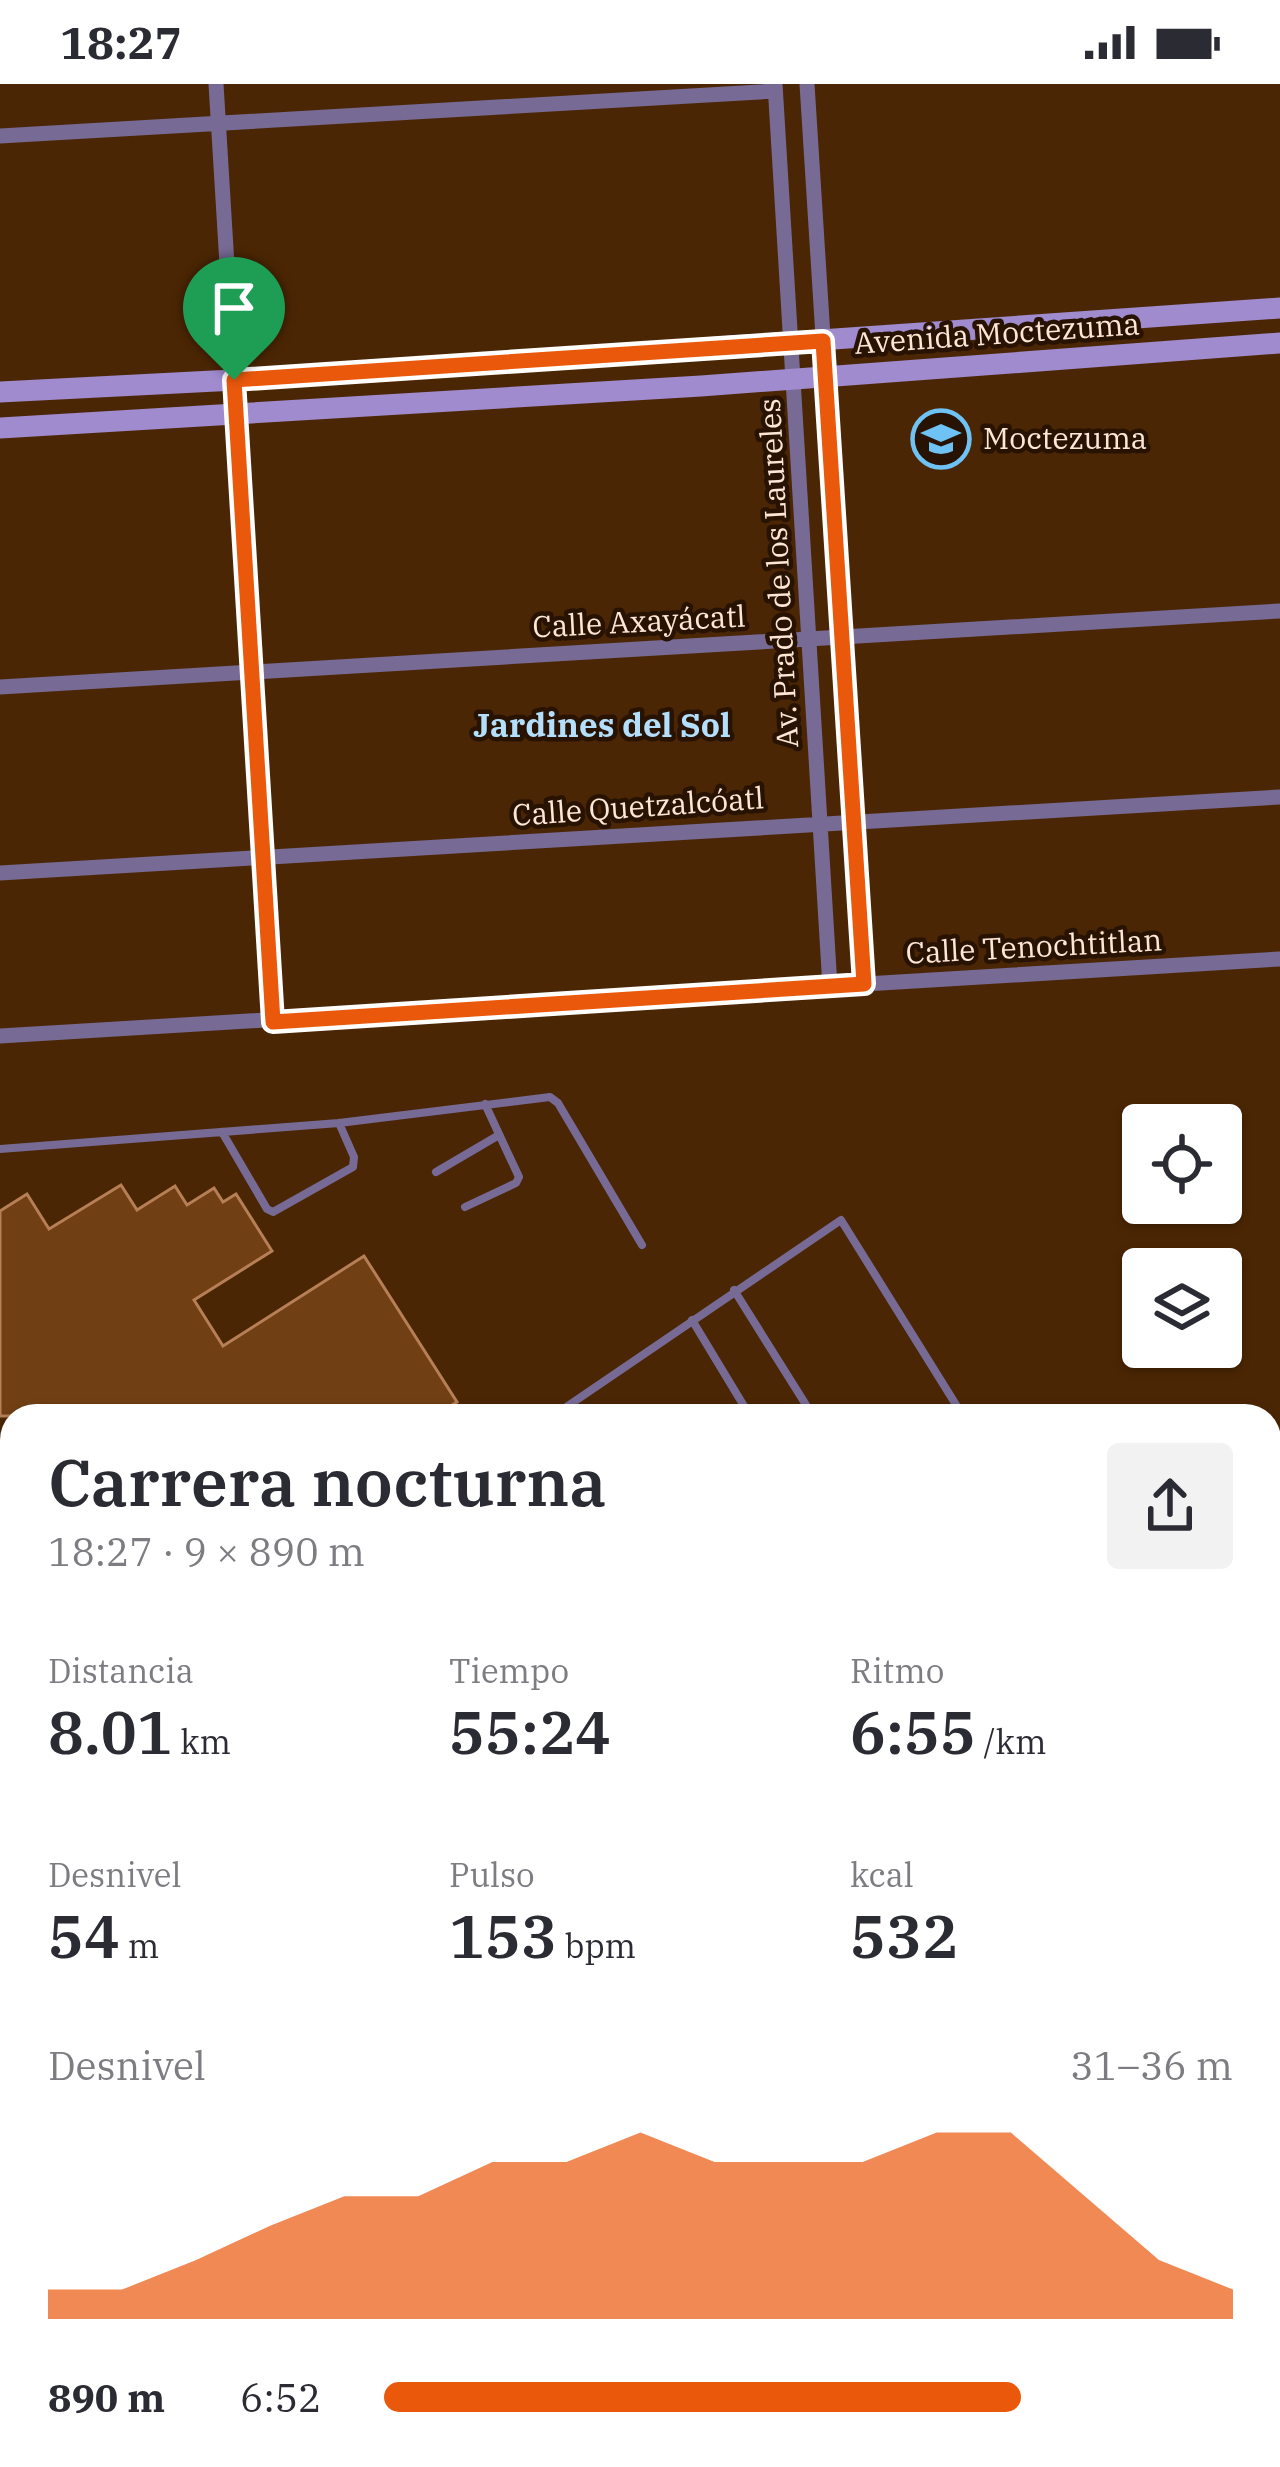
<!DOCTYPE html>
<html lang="es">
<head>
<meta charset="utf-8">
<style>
	:root { --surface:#fff; --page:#f2f2f3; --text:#2b2b33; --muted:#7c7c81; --accent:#ea580c }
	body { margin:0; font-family:"IBM Plex Serif",serif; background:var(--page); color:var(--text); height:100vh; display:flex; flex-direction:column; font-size:45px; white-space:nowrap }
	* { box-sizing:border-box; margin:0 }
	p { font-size:39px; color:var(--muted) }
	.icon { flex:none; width:66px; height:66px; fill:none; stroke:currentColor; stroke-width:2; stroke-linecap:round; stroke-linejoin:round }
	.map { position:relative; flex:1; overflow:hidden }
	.side { position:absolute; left:0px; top:1320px; width:1281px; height:1065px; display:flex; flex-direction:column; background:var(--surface); border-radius:36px 36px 0 0; box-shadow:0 3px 9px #0004 }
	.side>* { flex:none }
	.tools { position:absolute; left:1122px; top:1020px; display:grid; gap:24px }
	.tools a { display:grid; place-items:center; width:120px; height:120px; border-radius:12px; background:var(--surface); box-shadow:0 3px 9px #0004; font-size:60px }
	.pin { position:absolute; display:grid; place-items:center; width:102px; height:102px; color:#fff; margin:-123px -51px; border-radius:50% 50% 50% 0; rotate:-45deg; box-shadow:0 0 12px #0007 }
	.pin .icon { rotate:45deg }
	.round { display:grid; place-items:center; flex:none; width:126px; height:126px; border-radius:12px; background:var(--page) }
	.summary { display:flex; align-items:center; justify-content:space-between; height:204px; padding:0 48px }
	h1 { font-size:66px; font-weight:600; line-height:90px }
	.stats { display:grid; grid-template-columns:repeat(3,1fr); gap:18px; height:204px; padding:12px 48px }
	.stats div { display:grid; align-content:center }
	.stats b { font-size:60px; font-weight:600 }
	.stats small { font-size:33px; font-weight:400 }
	.stats p { font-size:33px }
	.chart { height:336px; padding:24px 48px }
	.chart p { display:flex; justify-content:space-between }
	.chart svg { width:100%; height:216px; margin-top:12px; fill:var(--accent); opacity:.7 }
	ul { padding:0 48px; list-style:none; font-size:39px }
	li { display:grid; grid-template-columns:192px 144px 1fr; align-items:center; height:90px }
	li i { height:30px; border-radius:15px; background:var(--accent) }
	.status { display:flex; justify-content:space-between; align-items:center; height:84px; padding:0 60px; background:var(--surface); direction:ltr }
	.status svg { height:33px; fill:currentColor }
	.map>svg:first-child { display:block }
	.built { fill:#552a03 }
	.building { fill:#713f14; stroke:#b67f55; stroke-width:3 }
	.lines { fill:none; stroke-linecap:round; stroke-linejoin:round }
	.path { stroke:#8f6f53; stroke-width:3; stroke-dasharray:9 6; stroke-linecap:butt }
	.lane { stroke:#776b95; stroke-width:8 }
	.street { stroke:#776b95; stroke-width:15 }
	.secondary { stroke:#9f8bce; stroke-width:21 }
	.primary { stroke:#bda3fb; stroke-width:24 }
	.route-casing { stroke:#fff; stroke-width:24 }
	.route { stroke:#ea580c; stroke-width:15 }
	.labels { text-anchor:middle; stroke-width:9; stroke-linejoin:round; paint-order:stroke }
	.street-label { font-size:30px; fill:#fee6d5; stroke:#281303 }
	.poi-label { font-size:30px; fill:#fee6d5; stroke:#281303; text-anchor:start }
	.neighbourhood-label { font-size:33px; font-weight:bold; fill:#b4dffc; stroke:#281303 }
</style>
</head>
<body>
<div class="status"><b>18:27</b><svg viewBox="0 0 49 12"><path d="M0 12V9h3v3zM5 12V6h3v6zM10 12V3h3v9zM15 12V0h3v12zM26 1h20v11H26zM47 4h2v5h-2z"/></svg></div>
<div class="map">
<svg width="1280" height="2383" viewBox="0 0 1280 2383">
	<rect width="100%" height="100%" fill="#4b2604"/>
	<!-- built -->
	<path class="built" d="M 1269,2131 L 1280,2149 L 1280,2274 L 1269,2281 Z
		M 601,2373 L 1130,2373 L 1115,2383 L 607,2383 Z"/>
	<!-- building -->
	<path class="building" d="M 121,1101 L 137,1126 L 175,1102 L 187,1121 L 214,1104 L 223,1118 L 236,1110 L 272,1167 L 194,1216 L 223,1262 L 364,1172 L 457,1318 L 434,1332 L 0,1332 L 0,1127 L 27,1110 L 49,1145 Z"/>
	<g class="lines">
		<!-- path -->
		<path class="path" d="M 1141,2383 L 1156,2373"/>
		<!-- lane -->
		<path class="lane" d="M 222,1048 L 267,1125 L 273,1128 L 353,1083 L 354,1073 L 339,1039
			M 0,1065 L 339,1039 L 550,1013 L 558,1019 L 642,1161
			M 436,1088 L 499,1051
			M 465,1123 L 516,1099 L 519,1093 L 485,1020
			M 734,1206 L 813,1332
			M 692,1236 L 750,1332
			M 553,1332 L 841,1136 L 963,1332
			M 0,1577 L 12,1597
			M 1269,1824 L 1280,1846
			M 0,1861 L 12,1853
			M 1269,1946 L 1280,1940
			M 1269,2044 L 1280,2060
			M 0,2202 L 12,2194
			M 132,2373 L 137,2383"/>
		<!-- street -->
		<path class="street" d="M 216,0 L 273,937
			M 775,0 L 830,903
			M 807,0 L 864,900
			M 0,52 L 775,7
			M 0,603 L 1280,527
			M 0,789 L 1280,713
			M 0,952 L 1280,875"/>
		<!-- secondary -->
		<path class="secondary" d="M 0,308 L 273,294 L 1280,224
			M 0,344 L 701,302 L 1280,259"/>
		<!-- primary -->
		<path class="primary" d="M 1269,2324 L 1280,2316
			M 1269,2367 L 1280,2360
			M 1179,2383 L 1194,2373
			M 1245,2383 L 1260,2373"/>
	</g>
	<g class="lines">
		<defs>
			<path id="route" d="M 823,257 L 864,900 L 273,938 L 234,296 Z"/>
		</defs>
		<!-- route casing -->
		<use href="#route" class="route-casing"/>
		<!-- route -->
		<use href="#route" class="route"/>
	</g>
	<!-- icons -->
	<defs>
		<symbol id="school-ring" viewBox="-11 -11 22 22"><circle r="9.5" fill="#281303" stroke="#6fc2f4" stroke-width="1.5"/><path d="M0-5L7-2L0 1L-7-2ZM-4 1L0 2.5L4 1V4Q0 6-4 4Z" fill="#6fc2f4"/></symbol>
	</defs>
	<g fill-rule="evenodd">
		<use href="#school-ring" x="908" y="322" width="66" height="66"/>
	</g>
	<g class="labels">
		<!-- street labels -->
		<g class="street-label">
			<text transform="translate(997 250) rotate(-4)" y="10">Avenida Moctezuma</text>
			<text transform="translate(779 489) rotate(-93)" y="10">Av. Prado de los Laureles</text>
			<text transform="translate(639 538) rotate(-3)" y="10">Calle Axayácatl</text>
			<text transform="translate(638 723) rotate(-4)" y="10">Calle Quetzalcóatl</text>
			<text transform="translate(1034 863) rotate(-3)" y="10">Calle Tenochtitlan</text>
		</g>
		<!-- poi labels -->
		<g class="poi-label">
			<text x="983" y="365">Moctezuma</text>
		</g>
		<!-- neighbourhood labels -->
		<g class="neighbourhood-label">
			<text x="602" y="653">Jardines del Sol</text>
		</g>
	</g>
</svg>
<div class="tools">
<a><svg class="icon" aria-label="locate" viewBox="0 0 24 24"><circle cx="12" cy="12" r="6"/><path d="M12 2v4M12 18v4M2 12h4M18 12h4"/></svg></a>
<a><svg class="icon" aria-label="layers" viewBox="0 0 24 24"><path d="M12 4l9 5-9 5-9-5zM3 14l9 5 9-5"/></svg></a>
</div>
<div class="pin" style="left:234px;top:296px;background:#1e9e55"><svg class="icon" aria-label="arrive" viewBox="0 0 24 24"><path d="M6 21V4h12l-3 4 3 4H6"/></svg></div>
<section class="side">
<div class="summary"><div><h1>Carrera nocturna</h1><p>18:27 · 9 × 890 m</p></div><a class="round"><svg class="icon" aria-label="share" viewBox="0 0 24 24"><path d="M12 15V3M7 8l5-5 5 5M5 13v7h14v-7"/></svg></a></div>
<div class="stats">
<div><p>Distancia</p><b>8.01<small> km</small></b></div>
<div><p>Tiempo</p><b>55:24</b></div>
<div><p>Ritmo</p><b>6:55<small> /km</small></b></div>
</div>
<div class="stats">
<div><p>Desnivel</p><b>54<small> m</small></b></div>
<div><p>Pulso</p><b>153<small> bpm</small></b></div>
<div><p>kcal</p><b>532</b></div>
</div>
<div class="chart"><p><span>Desnivel</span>31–36 m</p>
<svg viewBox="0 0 160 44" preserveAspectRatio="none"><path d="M0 44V38L10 38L20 32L30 25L40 19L50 19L60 12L70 12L80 6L90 12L100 12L110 12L120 6L130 6L140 19L150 32L160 38V44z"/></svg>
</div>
<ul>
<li><b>890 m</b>6:52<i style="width:75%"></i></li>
</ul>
</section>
</div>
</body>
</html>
